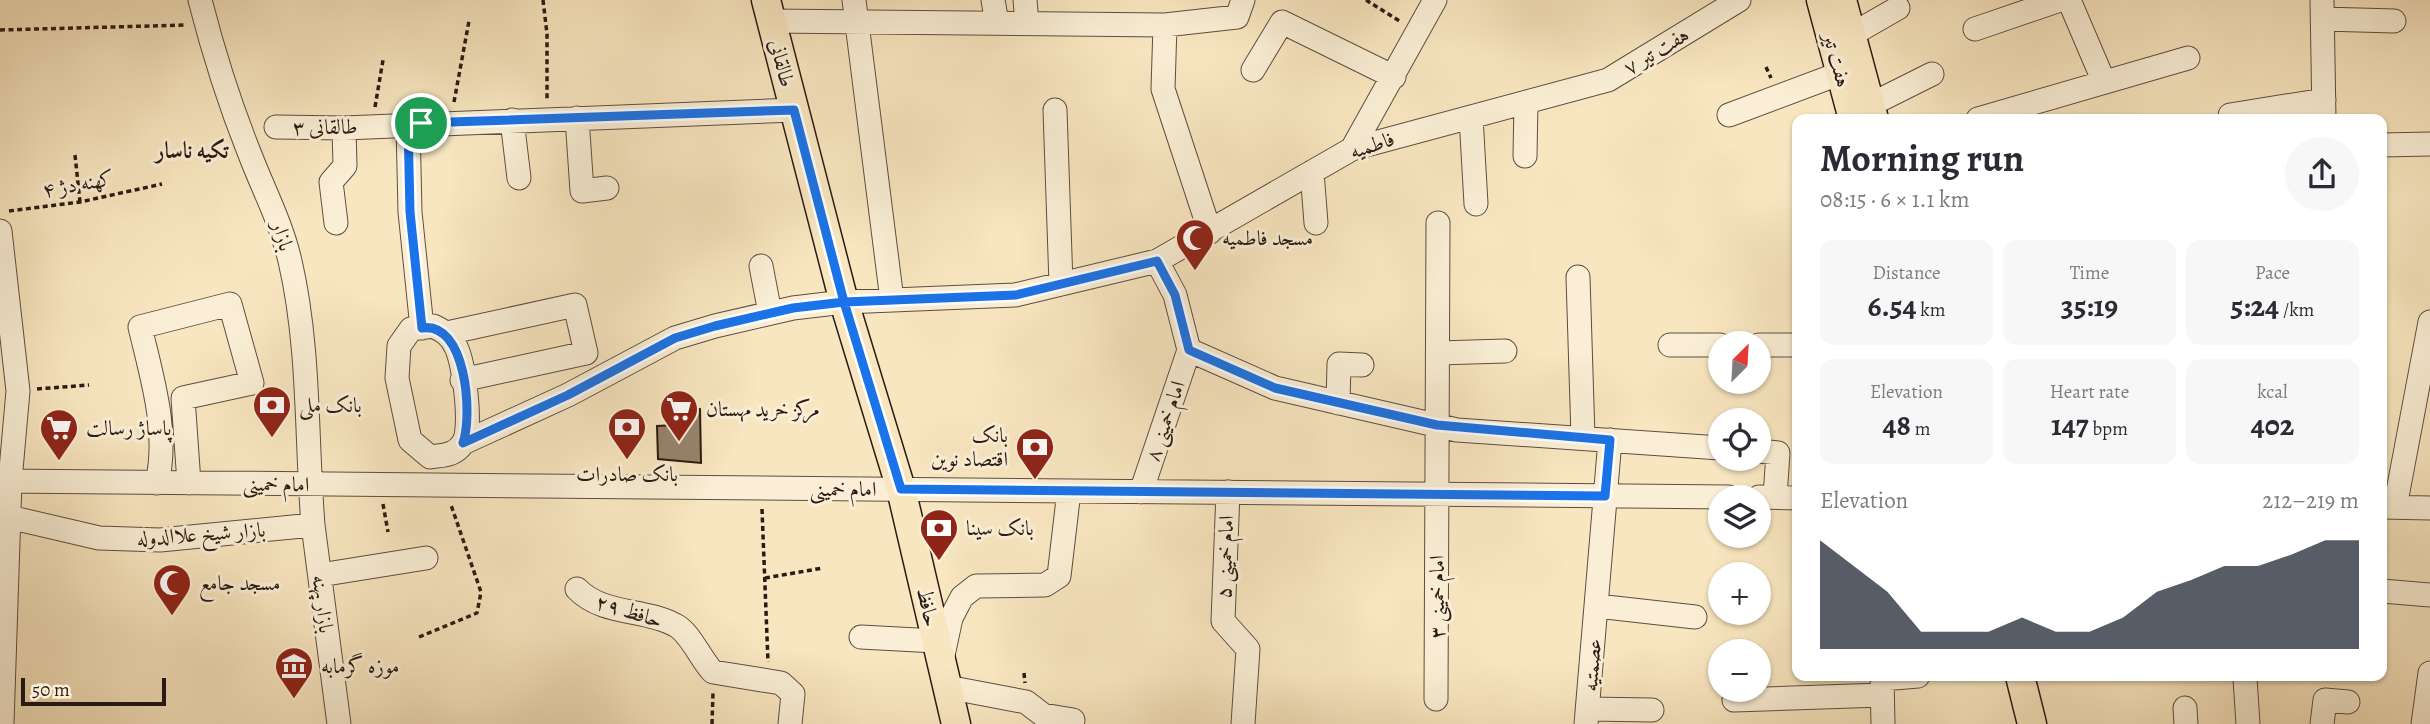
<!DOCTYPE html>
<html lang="en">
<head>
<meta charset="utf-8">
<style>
	:root { --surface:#fff; --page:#f7f7f7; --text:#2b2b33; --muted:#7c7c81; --accent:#111827 }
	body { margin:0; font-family:Alegreya,Amiri,serif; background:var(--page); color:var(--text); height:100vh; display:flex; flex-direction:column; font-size:26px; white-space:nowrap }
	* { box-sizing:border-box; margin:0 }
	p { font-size:23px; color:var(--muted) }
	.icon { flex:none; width:38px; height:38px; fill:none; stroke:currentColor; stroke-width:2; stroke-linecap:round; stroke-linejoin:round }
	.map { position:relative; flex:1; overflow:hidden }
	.side { position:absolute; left:1792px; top:114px; width:595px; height:567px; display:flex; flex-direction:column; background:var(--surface); border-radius:14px; box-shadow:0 2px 5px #0004 }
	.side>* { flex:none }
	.needle { width:46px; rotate:24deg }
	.tools { position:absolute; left:1708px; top:331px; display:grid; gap:14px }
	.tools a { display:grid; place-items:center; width:63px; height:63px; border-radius:50%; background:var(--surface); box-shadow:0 2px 5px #0004; font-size:35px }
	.scale { position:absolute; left:21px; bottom:18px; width:145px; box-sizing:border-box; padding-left:7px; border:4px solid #2b1a14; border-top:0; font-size:19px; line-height:24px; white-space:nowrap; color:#2b1a14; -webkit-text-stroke:5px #faefd6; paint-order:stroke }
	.pin { position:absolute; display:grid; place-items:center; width:60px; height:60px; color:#fff; margin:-30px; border:4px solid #fff; border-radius:50%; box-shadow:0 2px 7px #0007 }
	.round { display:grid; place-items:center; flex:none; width:74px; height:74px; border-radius:37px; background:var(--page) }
	.head { display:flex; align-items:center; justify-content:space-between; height:119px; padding:0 28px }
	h1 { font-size:38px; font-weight:600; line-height:52px }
	.stats { display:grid; grid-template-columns:repeat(3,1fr); gap:10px; height:119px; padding:7px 28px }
	.stats div { display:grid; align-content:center; border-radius:14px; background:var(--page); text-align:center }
	.stats b { font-size:30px; font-weight:600 }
	.stats small { font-size:19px; font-weight:400 }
	.stats p { font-size:19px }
	.chart { height:196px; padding:14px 28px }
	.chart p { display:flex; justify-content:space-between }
	.chart svg { width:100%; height:126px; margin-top:7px; fill:var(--accent); opacity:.7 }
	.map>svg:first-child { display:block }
	.building { fill:#96846d; stroke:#2b1a14; stroke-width:2 }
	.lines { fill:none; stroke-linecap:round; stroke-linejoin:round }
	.minor-casing { stroke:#5e4d3f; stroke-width:25 }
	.major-casing { stroke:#2b1a14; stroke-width:31 }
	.path { stroke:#2b1a14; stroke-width:3.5; stroke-dasharray:5 3.5; stroke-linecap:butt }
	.minor { stroke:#faefd6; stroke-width:23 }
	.major { stroke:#f8e6c0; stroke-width:28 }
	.route-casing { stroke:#fff; stroke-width:14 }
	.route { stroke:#1a73e8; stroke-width:9 }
	.labels { text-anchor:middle; stroke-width:6; stroke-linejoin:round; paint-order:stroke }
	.street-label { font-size:21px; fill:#2b1a14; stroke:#faefd6 }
	.poi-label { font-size:21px; fill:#2b1a14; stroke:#faefd6; text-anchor:start }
	.neighbourhood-label { font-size:23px; font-weight:bold; fill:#2b1a14; stroke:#faefd6 }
</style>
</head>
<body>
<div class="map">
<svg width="2430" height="724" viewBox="0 0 2430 724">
	<rect width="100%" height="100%" fill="#f8e6c0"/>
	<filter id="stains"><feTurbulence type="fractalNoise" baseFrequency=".00286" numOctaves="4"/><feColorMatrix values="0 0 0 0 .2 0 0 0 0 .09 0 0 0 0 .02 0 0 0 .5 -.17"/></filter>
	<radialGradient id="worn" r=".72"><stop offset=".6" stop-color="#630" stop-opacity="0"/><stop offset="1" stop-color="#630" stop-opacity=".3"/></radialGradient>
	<!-- building -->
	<path class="building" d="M 679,405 L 700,409 L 701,463 L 658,459 L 657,426 L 676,425 Z"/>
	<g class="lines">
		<defs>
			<path id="minor" d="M 854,0 L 892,300
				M 993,0 L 997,23
				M 1025,0 L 1027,23
				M 2069,0 L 2104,82
				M 2322,0 L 2324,119
				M 2323,19 L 2394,21
				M 771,21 L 1165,25 L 1237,17 L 1243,0
				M 1165,25 L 1163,89 L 1210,232
				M 1975,29 L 2060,0
				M 1851,35 L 1898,8
				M 1253,70 L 1282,22 L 1394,77
				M 1870,105 L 1932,74
				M 1055,110 L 1061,284
				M 1729,115 L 1841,73
				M 2230,115 L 2324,100
				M 1471,117 L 1476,204
				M 577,118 L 582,191 L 607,188
				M 1978,119 L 2188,58
				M 512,120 L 519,178
				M 408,124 L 410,212 L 422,328
				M 276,127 L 344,128 L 794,110
				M 2382,145 L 2430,144
				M 1352,149 L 1435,0
				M 1525,156 L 1526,102
				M 1312,172 L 1316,223
				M 336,223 L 331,182 L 345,166 L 344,128
				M 0,231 L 18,391 L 10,481 L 2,724
				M 1157,261 L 1175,295 L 1189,350
				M 761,266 L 770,313
				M 1578,277 L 1583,437
				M 433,326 C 444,331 451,336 456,347 C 464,363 473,429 463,443 C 455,456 443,455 430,457 L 410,440 L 397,378 L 399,346 L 411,329 Z
				M 447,333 L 575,305 L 586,353 L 462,380
				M 1670,345 L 1720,345
				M 1759,345 L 1797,345
				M 1189,350 L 1275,388 L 1457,430 L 1720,448
				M 1438,353 L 1505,351
				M 1338,403 L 1339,364 L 1362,365
				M 463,443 L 568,395 L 675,338 L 715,326 L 793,308 L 844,302 L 1015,295 L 1157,261 L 1352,149 L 1608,80 L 1739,0
				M 1759,451 L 1778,453 L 1775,497
				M 0,481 L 1729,497
				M 157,483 C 169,431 152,378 140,327 L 230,304 L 252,383 L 183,398 L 189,483
				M 1141,492 L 1189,350
				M 1228,492 L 1223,621 L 1248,649 L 1243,724
				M 1759,497 L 1797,498
				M 2382,507 L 2430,508
				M 2395,507 L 2430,322
				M 9,517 L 99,538 L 160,540 L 313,525 C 306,438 310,347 290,261 C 281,222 263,189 249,152 C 229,102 213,51 200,0
				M 313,525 L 339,724
				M 320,575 L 426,558
				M 577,589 C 604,616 644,608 675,625 C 690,632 701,660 713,672 L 781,683 L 793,694 L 790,724
				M 2382,591 L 2430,595
				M 1597,606 L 1695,617
				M 861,637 L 936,641
				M 942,660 L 951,618 L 962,597 L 976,586 L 1045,585 L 1059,576 L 1069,491
				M 1882,676 L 1883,724
				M 2245,678 L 2248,724
				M 1882,679 L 1918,676
				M 947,687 L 1026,702 L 1043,715 L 1073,720
				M 1436,699 L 1438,223
				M 1734,700 L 1882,695
				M 2185,708 L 2186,724
				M 1588,709 L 1652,710
				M 1586,724 L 1610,440
				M 2322,724 L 2325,700 L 2348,702
				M 2423,724 L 2430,673"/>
			<path id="major" d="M 766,0 L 844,302 L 901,489 L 956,724
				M 1821,0 L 1853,119
				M 1842,0 L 1874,119
				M 2020,676 L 2032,724"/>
		</defs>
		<!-- minor casing -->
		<use href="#minor" class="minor-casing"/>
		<!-- major casing -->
		<use href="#major" class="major-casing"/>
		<!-- path -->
		<path class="path" d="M 543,0 L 547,34 L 547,99
			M 1366,0 L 1401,22
			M 0,30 L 187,25
			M 1766,67 L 1771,78
			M 454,102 L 469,21
			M 375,107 L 383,60
			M 75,155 L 80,202
			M 9,211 L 80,202 L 162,184
			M 37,389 L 89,385
			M 383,504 L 388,532
			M 762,509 L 768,662
			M 765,578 L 823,568
			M 419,637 L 477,613 L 481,592 L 451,505
			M 1024,673 L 1025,683
			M 712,724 L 713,692"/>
		<!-- minor -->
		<use href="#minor" class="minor"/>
		<!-- major -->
		<use href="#major" class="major"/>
	</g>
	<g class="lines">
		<defs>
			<path id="route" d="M 421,123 L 794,110 L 844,302 L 901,489 L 1605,496 L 1610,440 L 1437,425 L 1275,388 L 1189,350 L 1175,295 L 1157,261 L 1016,295 L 844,302 L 793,308 L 715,326 L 675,338 L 568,395 L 463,443 C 473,414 466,321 422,328 L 410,212 L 408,124 L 421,123"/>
		</defs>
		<!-- route casing -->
		<use href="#route" class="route-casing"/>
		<!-- route -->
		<use href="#route" class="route"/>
	</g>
	<!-- icons -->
	<defs>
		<symbol id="mosque-pin" viewBox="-11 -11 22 30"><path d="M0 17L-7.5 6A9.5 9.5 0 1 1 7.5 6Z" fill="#8f2418" stroke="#faefd6"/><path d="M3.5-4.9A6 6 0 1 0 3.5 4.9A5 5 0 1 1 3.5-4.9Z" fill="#fff"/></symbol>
		<symbol id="bank-pin" viewBox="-11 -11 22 30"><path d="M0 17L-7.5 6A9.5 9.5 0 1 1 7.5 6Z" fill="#8f2418" stroke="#faefd6"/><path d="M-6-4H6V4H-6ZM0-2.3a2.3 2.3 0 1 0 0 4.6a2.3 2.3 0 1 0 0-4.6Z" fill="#fff"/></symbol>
		<symbol id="supermarket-pin" viewBox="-11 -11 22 30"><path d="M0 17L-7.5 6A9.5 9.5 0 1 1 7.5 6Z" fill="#8f2418" stroke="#faefd6"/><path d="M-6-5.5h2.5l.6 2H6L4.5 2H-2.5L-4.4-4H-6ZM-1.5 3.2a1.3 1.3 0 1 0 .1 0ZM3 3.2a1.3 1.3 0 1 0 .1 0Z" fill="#fff"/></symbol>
		<symbol id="museum-pin" viewBox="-11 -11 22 30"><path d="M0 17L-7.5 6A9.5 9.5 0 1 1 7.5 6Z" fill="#8f2418" stroke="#faefd6"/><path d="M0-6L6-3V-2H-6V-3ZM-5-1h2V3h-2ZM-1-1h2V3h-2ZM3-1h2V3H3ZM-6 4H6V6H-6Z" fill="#fff"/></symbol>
	</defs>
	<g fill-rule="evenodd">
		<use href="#mosque-pin" x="1173" y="216" width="44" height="60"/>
		<use href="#bank-pin" x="250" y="383" width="44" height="60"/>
		<use href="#supermarket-pin" x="657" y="387" width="44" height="60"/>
		<use href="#bank-pin" x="605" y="405" width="44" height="60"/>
		<use href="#supermarket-pin" x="37" y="406" width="44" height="60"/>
		<use href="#bank-pin" x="1013" y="425" width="44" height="60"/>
		<use href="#bank-pin" x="917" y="506" width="44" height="60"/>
		<use href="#mosque-pin" x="150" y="561" width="44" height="60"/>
		<use href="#museum-pin" x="272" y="644" width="44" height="60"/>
	</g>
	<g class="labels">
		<!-- street labels -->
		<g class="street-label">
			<text transform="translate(1656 51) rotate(-31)" y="7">هفت تیر ۷</text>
			<text transform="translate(1837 60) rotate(75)" y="7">هفت تیر</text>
			<text transform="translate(782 63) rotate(76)" y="7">طالقانی</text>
			<text transform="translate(325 127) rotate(-1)" y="7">طالقانی ۳</text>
			<text transform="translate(1372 145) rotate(-18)" y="7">فاطمیه</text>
			<text transform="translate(78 184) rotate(-10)" y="7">کهنه دژ ۴</text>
			<text transform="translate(283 236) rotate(74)" y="7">بازار</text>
			<text transform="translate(1165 421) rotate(-71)" y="7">امام خمینی ۸</text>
			<text transform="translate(276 484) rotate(1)" y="7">امام خمینی</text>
			<text x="843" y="496">امام خمینی</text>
			<text transform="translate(201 534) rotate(-4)" y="7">بازار شیخ علاالدوله</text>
			<text transform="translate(1225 557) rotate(-88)" y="7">امام خمینی ۵</text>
			<text transform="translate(1437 597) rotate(-90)" y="7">امام خمینی ۳</text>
			<text transform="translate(323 604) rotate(83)" y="7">بازار پهنه</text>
			<text transform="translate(928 607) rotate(77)" y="7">حافظ</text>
			<text transform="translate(629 611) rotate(17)" y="7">حافظ ۲۹</text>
			<text transform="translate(1592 665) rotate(-85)" y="7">عصمتیه</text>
		</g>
		<!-- poi labels -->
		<g class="poi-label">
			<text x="1222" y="245">مسجد فاطمیه</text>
			<text x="299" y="412">بانک ملی</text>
			<text x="706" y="416">مرکز خرید مهستان</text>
			<text x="86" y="435">پاساژ رسالت</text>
			<text x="1008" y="442" text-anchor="end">بانک<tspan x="1008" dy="24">اقتصاد نوین</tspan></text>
			<text x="627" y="481" text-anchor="middle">بانک صادرات</text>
			<text x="966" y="535">بانک سینا</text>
			<text x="199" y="590">مسجد جامع</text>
			<text x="321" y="673">موزه گرمابه</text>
		</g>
		<!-- neighbourhood labels -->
		<g class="neighbourhood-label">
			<text x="192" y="158">تکیه ناسار</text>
		</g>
	</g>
	<rect width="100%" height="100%" filter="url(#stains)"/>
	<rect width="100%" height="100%" fill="url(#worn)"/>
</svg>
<div class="tools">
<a><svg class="needle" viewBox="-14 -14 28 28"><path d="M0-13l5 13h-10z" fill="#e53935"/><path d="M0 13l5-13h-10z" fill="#7c7c81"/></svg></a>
<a><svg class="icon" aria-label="locate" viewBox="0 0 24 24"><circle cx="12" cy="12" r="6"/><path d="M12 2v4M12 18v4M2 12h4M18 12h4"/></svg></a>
<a><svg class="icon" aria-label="layers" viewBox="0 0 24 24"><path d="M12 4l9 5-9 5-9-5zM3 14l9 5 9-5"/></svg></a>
<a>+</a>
<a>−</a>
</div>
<div class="scale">50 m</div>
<div class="pin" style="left:421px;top:123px;background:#1e9e55"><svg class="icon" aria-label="arrive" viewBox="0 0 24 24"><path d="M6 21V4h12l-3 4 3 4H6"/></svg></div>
<section class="side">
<div class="head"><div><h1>Morning run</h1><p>08:15 · 6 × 1.1 km</p></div><a class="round"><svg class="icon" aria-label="share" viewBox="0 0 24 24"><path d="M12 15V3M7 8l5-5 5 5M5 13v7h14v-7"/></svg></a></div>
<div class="stats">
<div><p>Distance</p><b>6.54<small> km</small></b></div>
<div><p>Time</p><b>35:19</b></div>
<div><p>Pace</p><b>5:24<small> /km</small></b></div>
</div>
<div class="stats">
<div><p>Elevation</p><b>48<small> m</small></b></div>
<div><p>Heart rate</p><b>147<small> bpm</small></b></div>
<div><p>kcal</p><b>402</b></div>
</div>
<div class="chart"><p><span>Elevation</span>212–219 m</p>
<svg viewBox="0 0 160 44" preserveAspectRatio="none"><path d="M0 44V6L10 15L20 24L30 38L40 38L50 38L60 33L70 38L80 38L90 33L100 24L110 20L120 15L130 15L140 11L150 6L160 6V44z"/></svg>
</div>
</section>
</div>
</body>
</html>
